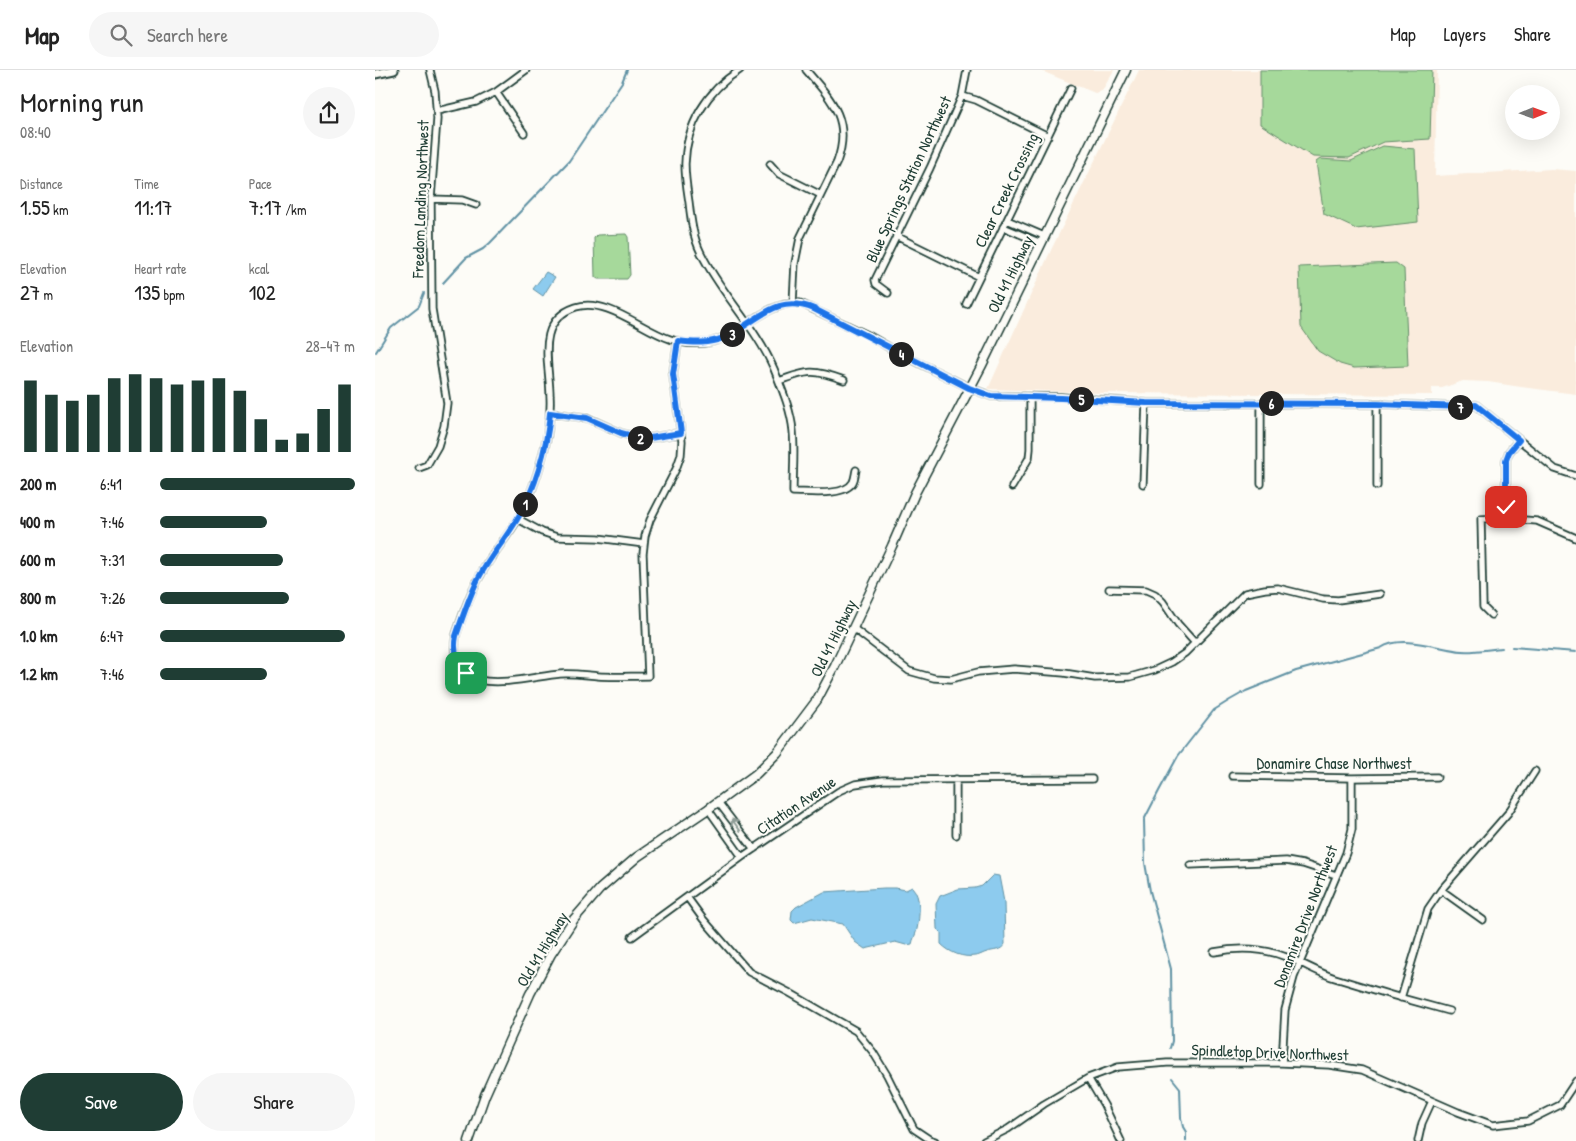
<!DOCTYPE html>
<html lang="en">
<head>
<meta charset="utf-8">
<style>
	:root { --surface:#fff; --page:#f6f6f6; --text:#222; --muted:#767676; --line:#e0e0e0; --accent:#1f3d34 }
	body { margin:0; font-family:"Patrick Hand",sans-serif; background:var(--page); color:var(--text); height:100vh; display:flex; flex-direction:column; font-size:19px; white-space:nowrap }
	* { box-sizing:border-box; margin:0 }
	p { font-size:16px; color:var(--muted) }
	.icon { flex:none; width:28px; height:28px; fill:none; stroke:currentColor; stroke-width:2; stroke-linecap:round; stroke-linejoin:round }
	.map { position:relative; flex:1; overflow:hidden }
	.panel { display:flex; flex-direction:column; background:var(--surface); width:375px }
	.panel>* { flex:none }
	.needle { width:32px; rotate:89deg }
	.buttons { position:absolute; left:1130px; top:15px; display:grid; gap:10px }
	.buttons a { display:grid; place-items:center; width:55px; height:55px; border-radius:50%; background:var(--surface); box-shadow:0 5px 20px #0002; font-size:25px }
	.pin { position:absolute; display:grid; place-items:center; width:42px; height:42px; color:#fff; margin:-21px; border-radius:10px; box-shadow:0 2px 8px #0006 }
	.km { position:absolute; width:25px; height:25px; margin:-12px; border-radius:50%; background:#222; color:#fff; font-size:14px; line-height:25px; text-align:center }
	.round { display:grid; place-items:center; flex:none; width:52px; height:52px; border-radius:26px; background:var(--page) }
	.summary { display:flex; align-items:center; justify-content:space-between; height:85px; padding:0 20px }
	h1 { font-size:28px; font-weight:600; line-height:38px }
	.metrics { display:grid; grid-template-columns:repeat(3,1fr); gap:8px; height:85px; padding:5px 20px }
	.metrics div { display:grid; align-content:center }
	.metrics b { font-size:21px; font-weight:600 }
	.metrics small { font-size:14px; font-weight:400 }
	.metrics p { font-size:14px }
	.chart { height:140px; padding:10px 20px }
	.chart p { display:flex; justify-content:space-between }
	.chart svg { width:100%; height:90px; margin-top:5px; stroke:var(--accent); stroke-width:6 }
	.action { display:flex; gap:10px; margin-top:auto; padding:10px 20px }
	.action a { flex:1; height:58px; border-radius:30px; background:var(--accent); color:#fff; font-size:20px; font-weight:600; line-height:58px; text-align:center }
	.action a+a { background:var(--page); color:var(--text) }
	ul { padding:0 20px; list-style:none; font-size:16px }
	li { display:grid; grid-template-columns:80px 60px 1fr; align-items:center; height:38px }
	li i { height:12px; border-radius:6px; background:var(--accent) }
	header { display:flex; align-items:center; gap:30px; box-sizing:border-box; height:70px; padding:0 25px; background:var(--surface); border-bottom:1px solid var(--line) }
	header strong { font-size:24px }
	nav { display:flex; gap:28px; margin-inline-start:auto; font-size:18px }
	.search { width:350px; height:45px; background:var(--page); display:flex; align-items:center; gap:12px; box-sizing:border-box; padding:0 18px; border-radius:28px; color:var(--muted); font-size:19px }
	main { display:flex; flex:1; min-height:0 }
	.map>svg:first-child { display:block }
	.built { fill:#faecdd }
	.green { fill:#a6d99b; stroke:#628b68 }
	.water { fill:#8dcbee; stroke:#6192a4 }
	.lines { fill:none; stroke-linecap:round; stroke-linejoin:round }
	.stream { stroke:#6192a4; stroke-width:2 }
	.minor-casing { stroke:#1f3d34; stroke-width:9 }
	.tertiary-casing { stroke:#1f3d34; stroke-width:11 }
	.secondary-casing { stroke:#1f3d34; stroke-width:11 }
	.minor { stroke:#fdfcf7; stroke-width:5.5 }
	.tertiary { stroke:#fdfcf7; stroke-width:7 }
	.secondary { stroke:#fdfcf7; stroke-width:8 }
	.oneway { stroke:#8e9c96 }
	.route-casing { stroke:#fff; stroke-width:10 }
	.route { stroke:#1a73e8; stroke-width:6 }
	.labels { text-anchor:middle; stroke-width:4; stroke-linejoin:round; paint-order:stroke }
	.street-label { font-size:16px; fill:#1f3d34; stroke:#fdfcf7 }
</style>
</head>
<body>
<header>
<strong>Map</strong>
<div class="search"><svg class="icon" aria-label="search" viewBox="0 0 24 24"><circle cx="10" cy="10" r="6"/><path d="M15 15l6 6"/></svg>Search here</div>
<nav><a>Map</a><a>Layers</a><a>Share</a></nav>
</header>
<main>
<section class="panel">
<div class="summary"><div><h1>Morning run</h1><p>08:40</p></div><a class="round"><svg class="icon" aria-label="share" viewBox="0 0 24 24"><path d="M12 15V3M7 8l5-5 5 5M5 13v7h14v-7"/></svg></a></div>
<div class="metrics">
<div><p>Distance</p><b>1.55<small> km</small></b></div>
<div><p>Time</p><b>11:17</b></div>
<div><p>Pace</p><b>7:17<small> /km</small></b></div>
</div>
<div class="metrics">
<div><p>Elevation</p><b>27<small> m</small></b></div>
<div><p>Heart rate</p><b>135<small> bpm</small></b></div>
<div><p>kcal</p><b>102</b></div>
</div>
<div class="chart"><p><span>Elevation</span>28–47 m</p>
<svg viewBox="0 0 160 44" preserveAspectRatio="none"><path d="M5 44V9M15 44V16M25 44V19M35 44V16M45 44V8M55 44V6M65 44V8M75 44V11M85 44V9M95 44V8M105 44V14M115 44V28M125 44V38M135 44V35M145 44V23M155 44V11"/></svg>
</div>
<ul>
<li><b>200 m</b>6:41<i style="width:100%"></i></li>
<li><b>400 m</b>7:46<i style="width:55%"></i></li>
<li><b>600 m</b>7:31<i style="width:63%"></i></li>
<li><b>800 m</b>7:26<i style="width:66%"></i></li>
<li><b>1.0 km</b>6:47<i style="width:95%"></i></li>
<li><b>1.2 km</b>7:46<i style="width:55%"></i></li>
</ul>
<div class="action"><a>Save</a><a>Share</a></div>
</section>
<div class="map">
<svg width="1201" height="1071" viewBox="0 0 1201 1071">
	<rect width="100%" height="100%" fill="#fdfcf7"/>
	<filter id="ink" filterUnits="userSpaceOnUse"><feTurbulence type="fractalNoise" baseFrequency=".02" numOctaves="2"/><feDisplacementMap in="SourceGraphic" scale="10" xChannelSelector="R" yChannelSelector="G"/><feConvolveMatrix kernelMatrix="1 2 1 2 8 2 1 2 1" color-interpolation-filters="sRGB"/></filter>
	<g filter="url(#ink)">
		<!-- built -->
		<path class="built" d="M 664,0 L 739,0 L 727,21 L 720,23 Z
			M 764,0 L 1062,0 L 1060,106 L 1177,99 L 1201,101 L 1201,324 L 1146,317 L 1113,312 L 1088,311 L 1067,318 L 1057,318 L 1057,325 L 726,323 L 613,319 L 676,180 Z"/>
		<!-- green -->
		<path class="green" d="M 885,0 L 1057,0 L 1055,69 L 1008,72 L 974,88 L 938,87 L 885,54 Z
			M 1008,76 L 1040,79 L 1043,152 L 981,159 L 949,144 L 941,92 L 945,89 L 976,91 Z
			M 251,164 L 253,167 L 255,205 L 252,209 L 223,209 L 220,207 L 219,168 L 222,165 Z
			M 1021,193 L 1029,199 L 1033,296 L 979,298 L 965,294 L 943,281 L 926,257 L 924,197 Z"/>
		<!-- water -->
		<path class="water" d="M 171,202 L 180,207 L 168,226 L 158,219 Z
			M 618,805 L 624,806 L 629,832 L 630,874 C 626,881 619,880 612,882 C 608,883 604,886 600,886 C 588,888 575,883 566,874 L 566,863 L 562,859 L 561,834 L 565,826 L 583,819 L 600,818 L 607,816 Z
			M 537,817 C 546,826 545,846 542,859 C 541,864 538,869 537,874 L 531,875 L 520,872 L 490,879 L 480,872 L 468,854 L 437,848 L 419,853 L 416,850 L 417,841 L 421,837 L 449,822 L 509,818 L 520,818 L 531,820 Z"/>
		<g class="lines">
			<!-- stream -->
			<path class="stream" d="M 68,213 L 91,188 L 108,179 L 115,173 L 194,91 L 247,12 L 252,0
				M 1,282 L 16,258 L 44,236 L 49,223
				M 1137,577 L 1201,582
				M 795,978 L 797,971 L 796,899 L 775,821 L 770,793 L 769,750 L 784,721 L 803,686 L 839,640 L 855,630 L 871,621 L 921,601 L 1006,578 C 1027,564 1064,579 1087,581 C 1100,582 1114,579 1127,578
				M 797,1008 L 805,1018 L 806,1048 L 808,1057 L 811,1062 L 811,1071"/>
			<defs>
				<path id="minor" d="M 365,0 C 332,20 311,55 310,94 C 310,107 312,119 314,132 C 316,150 318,167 326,183 C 346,224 381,257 399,299 C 407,319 416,340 418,361 C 420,381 418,402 418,422 C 433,422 470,427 478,412 C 480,408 480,404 481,400
					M 121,22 L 149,63
					M 587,26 L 601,30 L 673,66
					M 62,41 L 101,32 L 121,22 L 151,0
					M 395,94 L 404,104 L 446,125
					M 56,129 L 87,130 L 101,135
					M 632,150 L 669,166
					M 628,157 L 666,173
					M 521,166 L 604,207
					M 513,223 L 501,214 L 500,210 L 555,98 L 587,26 L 592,0
					M 418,233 L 420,193 L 425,168 L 462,92 C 477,51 457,30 431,0
					M 591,234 L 696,18
					M 303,271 L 298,304 L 307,371 L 306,385 L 301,399 L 275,450 L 270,466 L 268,484 L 273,606 C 256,606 239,607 223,606 C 210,605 198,603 185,604 C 149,607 69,634 81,565 C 88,545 94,524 105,506 C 115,486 131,469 143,449 C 157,425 166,395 172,367 C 174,354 176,340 175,326 C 175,294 159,251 201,237 C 231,227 267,260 295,269 C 305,273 318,274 329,273 C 365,269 388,231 425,233 L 493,265 L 522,282 L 595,318 L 616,326 L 686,327 L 771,333 L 1002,334 L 1091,337 L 1101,335 L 1180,399 L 1201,406
					M 404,311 C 433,300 439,299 469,310
					M 175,343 L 213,348 L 246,363 L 261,367 L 275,368 L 306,363
					M 44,398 L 52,395 L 63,376 L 69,356 L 72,333 L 57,239 L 56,129 L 62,49 L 60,21 L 55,0
					M 768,414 L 771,333
					M 886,414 L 886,333
					M 1002,416 L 1002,334
					M 637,417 L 654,388 L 655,379 L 655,327
					M 1131,437 L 1131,390 L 1134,382 L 1144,370
					M 143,449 L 167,462 L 182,467 L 223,468 L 269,474
					M 734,519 L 771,520 L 780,524 L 788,532 L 803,554 L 820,573
					M 1116,545 L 1108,537 L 1106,449 L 1126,448 L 1162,451 L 1201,468
					M 478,558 L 534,601 L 559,608 L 576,609 L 603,602 L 639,599 L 689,603 L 720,608 L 755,607 L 780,600 L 797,592 L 810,583 L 870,523 L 890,519 L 903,518 L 948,529 L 963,530 L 1005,524
					M 857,706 L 977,708 L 1062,707
					M 581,709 L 581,765
					M 343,732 L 379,779
					M 333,739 L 367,787
					M 815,795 L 911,791 L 928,794 L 961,805
					M 1066,820 L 1108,850
					M 312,827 L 328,849 L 374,902 L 415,923 L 481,961 L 498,982 L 512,1005 L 539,1059 L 554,1069 L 560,1071
					M 257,867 L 367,787 L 464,721 L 480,714 L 508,710 L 717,709
					M 839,882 C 864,877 890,878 914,888 C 930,894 944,903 960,908 C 998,920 1036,931 1074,941
					M 1026,928 L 1053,839 L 1066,820 L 1133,743 L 1160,701
					M 907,993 L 910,940 L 919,907 L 971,783 L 977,759 L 977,708
					M 713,1008 L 729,1035 L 746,1071
					M 609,1071 L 633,1059 L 669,1034 L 713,1008 L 743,997 L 792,993 L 907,993 L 954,995 L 987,1000 L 1083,1042 L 1118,1055 L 1153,1051 L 1185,1035 L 1201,1011
					M 1043,1071 L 1047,1053 L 1057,1031"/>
				<path id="tertiary" d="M 0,4 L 19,0"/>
				<path id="secondary" d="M 94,1071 L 110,1025 L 155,924 L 176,884 L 199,849 L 225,819 L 262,787 L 333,739 L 381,704 L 402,683 L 442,630 L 460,596 L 517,476 L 540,423 L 606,297 L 751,0"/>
			</defs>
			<!-- minor casing -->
			<use href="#minor" class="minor-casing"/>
			<!-- tertiary casing -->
			<use href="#tertiary" class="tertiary-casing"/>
			<!-- secondary casing -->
			<use href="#secondary" class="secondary-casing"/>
			<!-- minor -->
			<use href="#minor" class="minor"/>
			<!-- tertiary -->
			<use href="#tertiary" class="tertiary"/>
			<!-- secondary -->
			<use href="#secondary" class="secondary"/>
		</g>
		<!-- one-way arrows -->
		<defs><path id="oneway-shaft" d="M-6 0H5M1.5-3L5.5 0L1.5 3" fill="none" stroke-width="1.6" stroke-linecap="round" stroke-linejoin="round" transform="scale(1.25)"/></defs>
		<use class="oneway" href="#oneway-shaft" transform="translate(361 755) rotate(-127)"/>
	</g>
	<g class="lines" filter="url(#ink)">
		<defs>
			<path id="route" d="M 91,603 C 81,592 78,580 81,566 C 88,546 94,527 103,509 C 114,488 129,471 141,451 C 160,421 172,378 175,343 L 212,348 L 246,363 L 261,367 L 275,368 L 306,363 L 298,304 L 303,271 C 319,273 333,274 348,268 C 381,254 400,222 439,239 L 594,318 L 616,326 L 686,328 L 771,333 L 1002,334 L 1090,337 L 1101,335 L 1144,370 L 1134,382 L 1131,390 L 1131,437"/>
		</defs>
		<!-- route casing -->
		<use href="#route" class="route-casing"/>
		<!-- route -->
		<use href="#route" class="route"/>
	</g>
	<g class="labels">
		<!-- street labels -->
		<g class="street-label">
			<text transform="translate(533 109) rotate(-65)" y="6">Blue Springs Station Northwest</text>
			<text transform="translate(631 120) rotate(-64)" y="6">Clear Creek Crossing</text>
			<text transform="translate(45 129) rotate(-88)" y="6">Freedom Landing Northwest</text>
			<text transform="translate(635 204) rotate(-64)" y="6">Old 41 Highway</text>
			<text transform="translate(458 568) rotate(-64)" y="6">Old 41 Highway</text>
			<text x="959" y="699">Donamire Chase Northwest</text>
			<text transform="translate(421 735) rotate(-34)" y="6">Citation Avenue</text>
			<text transform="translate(930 846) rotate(-69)" y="6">Donamire Drive Northwest</text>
			<text transform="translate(167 879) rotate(-59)" y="6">Old 41 Highway</text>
			<text transform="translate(895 982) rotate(2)" y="6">Spindletop Drive Northwest</text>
		</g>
	</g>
</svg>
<div class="buttons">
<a><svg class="needle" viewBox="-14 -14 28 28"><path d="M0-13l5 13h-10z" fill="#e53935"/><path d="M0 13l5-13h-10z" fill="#767676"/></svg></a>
</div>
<div class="pin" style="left:91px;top:603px;background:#1e9e55"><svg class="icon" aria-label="arrive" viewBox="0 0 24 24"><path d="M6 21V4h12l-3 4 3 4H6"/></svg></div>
<div class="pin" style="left:1131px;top:437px;background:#d93025"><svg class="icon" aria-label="check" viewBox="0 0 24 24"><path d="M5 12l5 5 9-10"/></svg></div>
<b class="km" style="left:150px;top:434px">1</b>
<b class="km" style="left:265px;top:368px">2</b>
<b class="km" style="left:357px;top:264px">3</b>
<b class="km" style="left:526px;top:284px">4</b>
<b class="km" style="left:706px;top:329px">5</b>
<b class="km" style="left:896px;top:333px">6</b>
<b class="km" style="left:1085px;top:337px">7</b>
</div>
</main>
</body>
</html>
